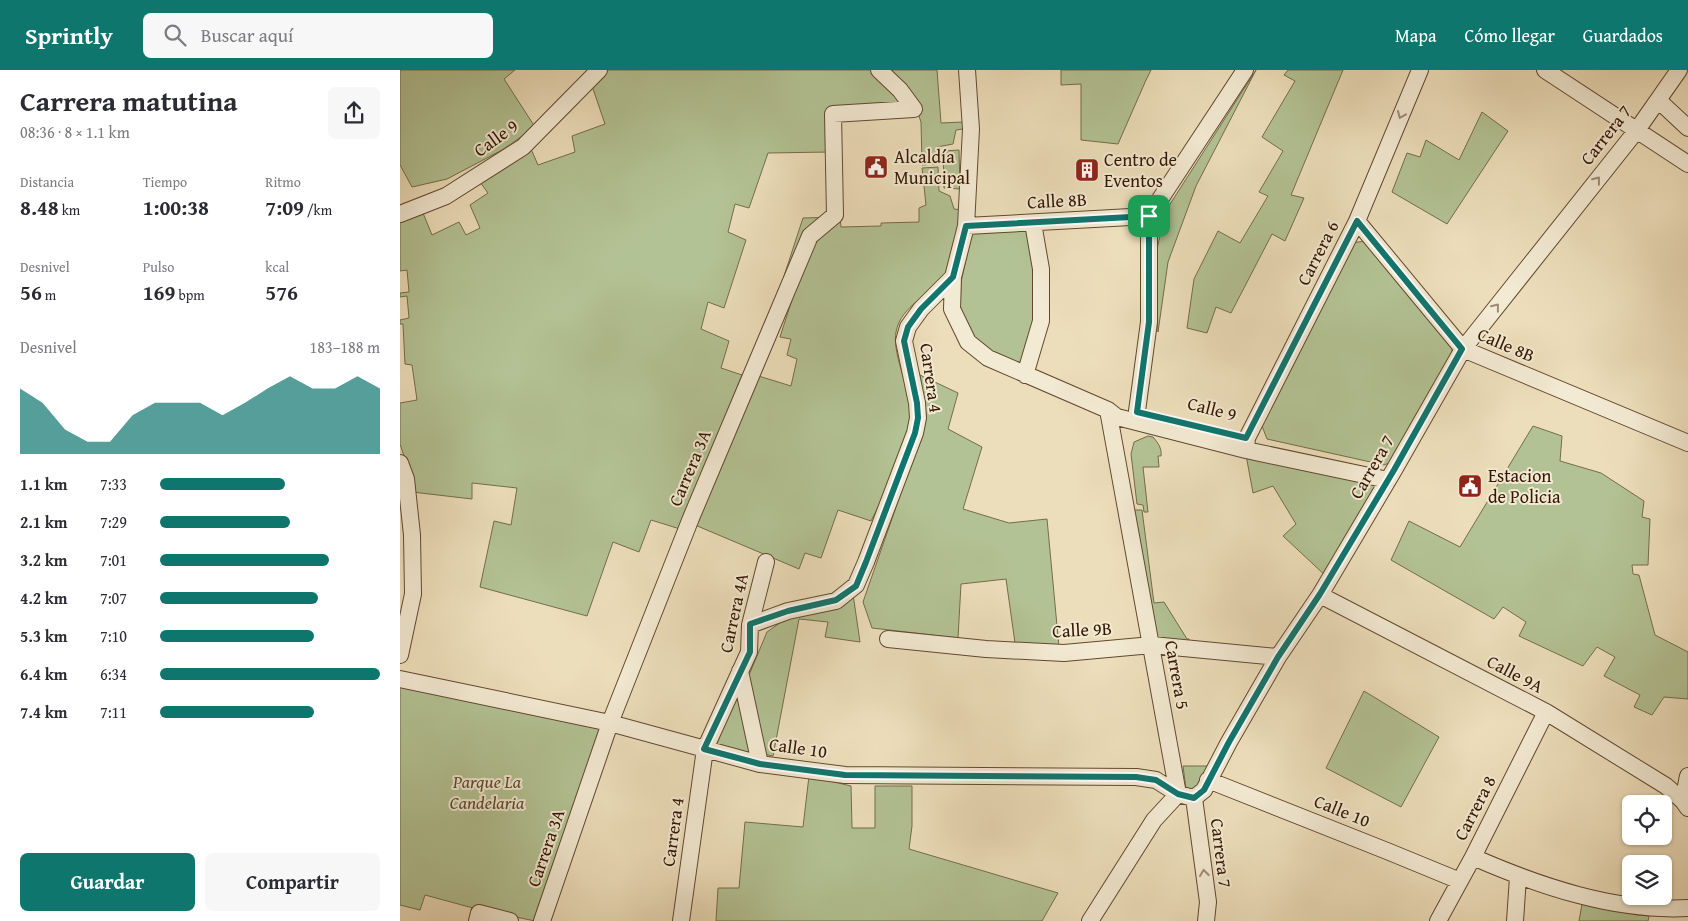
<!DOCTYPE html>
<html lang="es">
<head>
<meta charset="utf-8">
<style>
	:root { --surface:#fff; --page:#f7f7f7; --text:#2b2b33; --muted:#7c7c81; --accent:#0f766e }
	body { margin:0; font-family:"Gentium Book Plus",serif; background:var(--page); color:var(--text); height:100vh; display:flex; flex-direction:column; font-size:19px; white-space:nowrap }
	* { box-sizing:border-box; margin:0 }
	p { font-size:16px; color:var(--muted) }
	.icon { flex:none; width:28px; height:28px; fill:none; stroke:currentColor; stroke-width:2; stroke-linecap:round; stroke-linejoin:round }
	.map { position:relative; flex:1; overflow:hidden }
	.side { display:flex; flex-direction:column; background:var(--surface); width:400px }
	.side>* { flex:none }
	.fabs { position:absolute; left:1222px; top:725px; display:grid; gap:10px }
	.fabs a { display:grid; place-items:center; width:50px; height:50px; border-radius:8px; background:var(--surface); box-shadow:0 1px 4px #0004; font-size:25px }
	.pin { position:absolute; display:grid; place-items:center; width:42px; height:42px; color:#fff; margin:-21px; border-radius:10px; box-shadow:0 2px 8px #0006 }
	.round { display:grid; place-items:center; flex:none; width:52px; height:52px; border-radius:8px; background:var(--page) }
	.headline { display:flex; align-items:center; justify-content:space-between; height:85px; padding:0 20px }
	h1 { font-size:28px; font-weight:600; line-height:38px }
	.stats { display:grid; grid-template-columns:repeat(3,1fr); gap:8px; height:85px; padding:5px 20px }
	.stats div { display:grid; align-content:center }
	.stats b { font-size:21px; font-weight:600 }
	.stats small { font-size:14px; font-weight:400 }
	.stats p { font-size:14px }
	.chart { height:140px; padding:10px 20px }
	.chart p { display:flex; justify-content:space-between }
	.chart svg { width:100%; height:90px; margin-top:5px; fill:var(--accent); opacity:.7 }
	.button { display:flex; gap:10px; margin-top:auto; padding:10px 20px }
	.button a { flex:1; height:58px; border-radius:8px; background:var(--accent); color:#fff; font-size:20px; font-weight:600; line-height:58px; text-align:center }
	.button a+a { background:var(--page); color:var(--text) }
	ul { padding:0 20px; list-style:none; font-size:16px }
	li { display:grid; grid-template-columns:80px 60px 1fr; align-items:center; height:38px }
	li i { height:12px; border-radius:6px; background:var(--accent) }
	header { display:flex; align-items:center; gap:30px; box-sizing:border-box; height:70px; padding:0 25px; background:var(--accent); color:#fff }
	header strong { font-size:24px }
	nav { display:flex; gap:28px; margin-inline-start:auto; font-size:18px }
	.search { width:350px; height:45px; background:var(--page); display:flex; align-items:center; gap:12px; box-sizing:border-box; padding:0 18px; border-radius:8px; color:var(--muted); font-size:19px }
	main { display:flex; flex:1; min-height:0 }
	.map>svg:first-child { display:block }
	.green { fill:#b3c294; stroke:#746c4a }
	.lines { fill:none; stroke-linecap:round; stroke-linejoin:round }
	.minor-casing { stroke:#62482f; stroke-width:18 }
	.minor { stroke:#f3ead3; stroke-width:16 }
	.oneway { stroke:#9d8b74 }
	.route-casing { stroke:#fff; stroke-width:10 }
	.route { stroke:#0f766e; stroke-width:6 }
	.labels { text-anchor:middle; stroke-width:4; stroke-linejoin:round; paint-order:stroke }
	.street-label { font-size:18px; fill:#341600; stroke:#f3ead3 }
	.poi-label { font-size:18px; fill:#341600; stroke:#f3ead3; text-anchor:start }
	.park-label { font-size:18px; font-style:italic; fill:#5a4a2c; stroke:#f3ead3 }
</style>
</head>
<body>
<header>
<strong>Sprintly</strong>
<div class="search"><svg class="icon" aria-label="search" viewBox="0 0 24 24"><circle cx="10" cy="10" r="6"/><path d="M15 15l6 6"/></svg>Buscar aquí</div>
<nav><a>Mapa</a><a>Cómo llegar</a><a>Guardados</a></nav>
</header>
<main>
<section class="side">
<div class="headline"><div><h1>Carrera matutina</h1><p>08:36 · 8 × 1.1 km</p></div><a class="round"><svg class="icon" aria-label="share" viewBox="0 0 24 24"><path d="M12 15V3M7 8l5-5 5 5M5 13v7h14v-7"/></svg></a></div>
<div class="stats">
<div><p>Distancia</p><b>8.48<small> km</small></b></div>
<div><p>Tiempo</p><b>1:00:38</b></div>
<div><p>Ritmo</p><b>7:09<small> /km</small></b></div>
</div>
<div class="stats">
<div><p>Desnivel</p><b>56<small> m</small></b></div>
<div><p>Pulso</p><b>169<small> bpm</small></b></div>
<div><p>kcal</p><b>576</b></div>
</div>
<div class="chart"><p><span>Desnivel</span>183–188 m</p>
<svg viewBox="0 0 160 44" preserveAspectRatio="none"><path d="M0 44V12L10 19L20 32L30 38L40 38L50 25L60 19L70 19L80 19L90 25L100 19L110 12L120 6L130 12L140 12L150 6L160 12V44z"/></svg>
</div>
<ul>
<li><b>1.1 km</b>7:33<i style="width:57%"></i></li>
<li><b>2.1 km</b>7:29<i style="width:59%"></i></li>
<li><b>3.2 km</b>7:01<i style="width:77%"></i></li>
<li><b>4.2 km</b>7:07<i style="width:72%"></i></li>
<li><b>5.3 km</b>7:10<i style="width:70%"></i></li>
<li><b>6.4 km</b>6:34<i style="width:100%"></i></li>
<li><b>7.4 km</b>7:11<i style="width:70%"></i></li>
</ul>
<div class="button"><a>Guardar</a><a>Compartir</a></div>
</section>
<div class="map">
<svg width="1288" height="851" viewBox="0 0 1288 851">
	<rect width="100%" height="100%" fill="#eddebb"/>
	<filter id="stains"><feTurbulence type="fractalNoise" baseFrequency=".004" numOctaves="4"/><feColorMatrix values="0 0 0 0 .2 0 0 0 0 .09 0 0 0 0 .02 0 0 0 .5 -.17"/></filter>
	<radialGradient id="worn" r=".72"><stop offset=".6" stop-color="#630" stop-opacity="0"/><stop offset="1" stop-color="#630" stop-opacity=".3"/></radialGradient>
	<!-- green -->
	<path class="green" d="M 0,0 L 115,0 L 104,9 L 135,57 L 104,79 L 47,109 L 12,117 L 0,95 Z
		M 203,0 L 473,0 L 507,37 L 431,41 L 430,82 L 368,83 L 349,138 L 335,134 L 328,162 L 346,170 L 324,238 L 308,232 L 301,259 L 329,271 L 321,298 L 342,305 L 280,459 L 251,450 L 239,482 L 213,472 L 187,546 L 80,517 L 94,451 L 111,455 L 117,418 L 72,413 L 72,429 L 12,422 L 9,401 L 0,374 L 0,333 L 17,330 L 12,295 L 5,294 L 3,254 L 0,254 L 0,250 L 9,248 L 7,226 L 0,227 L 0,223 L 9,222 L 7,200 L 0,201 L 0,149 L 23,143 L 32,165 L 59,152 L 66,165 L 80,158 L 70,135 L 88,123 L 80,112 L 131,79 L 138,95 L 175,82 L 172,66 L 205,54 L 191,13 Z
		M 483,0 L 537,0 L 541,53 L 563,52 L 563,59 L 556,60 L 553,74 L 537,77 L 537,94 L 522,95 L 521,52 L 515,35 Z
		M 661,0 L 751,0 L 746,10 L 718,74 L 681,70 L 681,14 L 661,15 Z
		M 856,0 L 796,116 L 768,192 L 758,262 L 755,189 L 765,142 Z
		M 888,0 L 943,0 L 891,125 L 904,128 L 885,171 L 872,164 L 831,243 L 816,237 L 807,263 L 787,258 L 794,209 L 818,161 L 840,173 L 868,126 L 859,122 L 883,81 L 862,67 L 895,11 L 884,5 Z
		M 1082,42 L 1108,61 L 1047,154 L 992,122 L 1007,83 L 1020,87 L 1026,70 L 1059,90 Z
		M 559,80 L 560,119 L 544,118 L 543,81 Z
		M 538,97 L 539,121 L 550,126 L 554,139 L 563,140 C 560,151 550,199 545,206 C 530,226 501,235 496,262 C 492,280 507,314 510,333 C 515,366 486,422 471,451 L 438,440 L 421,488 L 405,483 L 399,499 L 295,455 L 352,304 L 391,316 L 397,289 L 387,285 L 391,269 L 380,267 L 398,211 L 384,206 L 403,148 L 440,147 L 441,157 L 481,156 L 481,153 L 519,152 L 519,138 L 526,135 L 522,98 Z
		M 630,160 L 637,251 L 623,297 L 591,282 L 572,267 L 560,245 L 561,212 L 572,163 Z
		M 966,171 L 1053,275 L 1051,286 L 997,390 L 984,395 L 867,369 L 862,356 L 950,173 Z
		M 520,305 L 558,323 L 548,359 L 582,377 L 563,439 L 609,453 L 647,449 L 659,577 L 615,573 L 606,509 L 561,514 L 558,568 L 472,558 L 463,532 L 520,368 L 526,345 Z
		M 1133,356 L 1162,366 L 1160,391 L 1201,403 L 1244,431 L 1242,447 L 1250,449 L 1248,495 L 1232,495 L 1233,504 L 1239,505 L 1255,565 L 1288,582 L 1288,629 L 1264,627 L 1252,645 L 1234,637 L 1240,625 L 1204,606 L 1215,587 L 1197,577 L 1183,596 L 1119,566 L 1126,552 L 1103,537 L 1094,549 L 991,490 L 1009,451 L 1060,477 Z
		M 748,366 L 753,367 C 758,373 762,378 761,386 L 758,386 L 759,397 L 743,397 L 748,442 L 744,442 L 743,435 L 737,434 L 731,384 L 734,372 Z
		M 846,385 L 979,412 L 928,508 L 883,466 L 896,454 L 873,416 L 853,423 Z
		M 734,440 L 742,440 L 754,533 L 764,532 L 787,569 L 789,569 L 788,577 L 755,574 Z
		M 453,524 L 460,572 L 425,567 L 428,552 L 399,549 L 373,686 L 363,684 L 349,605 L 367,562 L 391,545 Z
		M 0,614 L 202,658 L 135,851 L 73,838 L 25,825 L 20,840 L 0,835 Z
		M 339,618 L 352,683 L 316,676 Z
		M 964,621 L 1039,667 L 1001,737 L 926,698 Z
		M 783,696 L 808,696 L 801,718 L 786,719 Z
		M 409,706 L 451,716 L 452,758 L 475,758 L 475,716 L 512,716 L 512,756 L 509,779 L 658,823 L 642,851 L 316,851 L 318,818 L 339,818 L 345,752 L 403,757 Z
		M 1182,834 L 1249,846 L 1248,851 L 1179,851 Z"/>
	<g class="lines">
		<defs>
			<path id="minor" d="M 479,0 L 500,20 L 514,39
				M 1145,0 L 1288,94
				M 1258,30 L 1288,58
				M 0,144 L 46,126 L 123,77 L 199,0
				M 957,151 L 1063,279 L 1288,373
				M 566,156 L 749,146
				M 553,207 L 552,239 L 568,272 L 588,288 L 708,340 L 717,347 L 846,380 L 988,410
				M 625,305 L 641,251 L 641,199 L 633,153
				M 737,341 L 749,252 L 749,146 L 845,0
				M 846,380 L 847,368 L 957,151 L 1020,0
				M 0,393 L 6,409 L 12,465 L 13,524 L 0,585
				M 920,525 L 1146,642 L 1266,716 L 1283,731 L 1288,738
				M 350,555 L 388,541 L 436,531 L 456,515 L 466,492 L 515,363 L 518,348 L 517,333 L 504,271 L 508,257 L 521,239 L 553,207 L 566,156 L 571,59 L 567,0
				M 488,569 L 586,579 L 664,583 L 752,575 L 878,587
				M 340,601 L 360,694
				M 0,609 L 210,653 L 360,694 L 445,705 L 736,707 L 756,710 L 778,724 L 794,728
				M 808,710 L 987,781 L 1060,811
				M 1283,731 L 1288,706
				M 1073,787 C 1139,816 1215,842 1288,838
				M 77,851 L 79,843 L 110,851
				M 142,851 L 210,653 L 291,448 L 410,166 L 435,145 L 433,44 L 514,39
				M 281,851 L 305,679 L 349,582 L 350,555 L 366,492
				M 690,851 L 754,750 L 778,724 L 708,340
				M 806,851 L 808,832 L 794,728 L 804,720 L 829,672 L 878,587 L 920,525 L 994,400 L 1063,279 L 1237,60 L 1279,0
				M 1038,851 L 1073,787 L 1146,642
				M 1115,851 L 1118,807"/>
		</defs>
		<!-- minor casing -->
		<use href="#minor" class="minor-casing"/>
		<!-- minor -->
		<use href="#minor" class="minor"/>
	</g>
	<!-- one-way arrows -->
	<defs><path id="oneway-chevron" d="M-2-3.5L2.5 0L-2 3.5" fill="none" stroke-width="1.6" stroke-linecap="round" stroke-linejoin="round" transform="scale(1.25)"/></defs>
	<g class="oneway">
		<use href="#oneway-chevron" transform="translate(1001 45) rotate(113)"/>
		<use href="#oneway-chevron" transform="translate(1197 110) rotate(-52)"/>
		<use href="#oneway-chevron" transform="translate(1096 237) rotate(-52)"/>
		<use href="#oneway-chevron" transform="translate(804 803) rotate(-97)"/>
	</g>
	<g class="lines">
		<defs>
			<path id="route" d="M 749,146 L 749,252 L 737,342 L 846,368 L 957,151 L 1062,279 L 994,400 L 920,524 L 878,587 L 829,672 L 804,720 L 794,728 L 778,724 L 756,710 L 736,707 L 445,705 L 360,694 L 304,679 L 350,582 L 350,554 L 388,541 L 436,530 L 456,516 L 466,492 L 515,363 L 518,348 L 517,333 L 504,271 L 508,257 L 521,239 L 553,207 L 566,156 Z"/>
		</defs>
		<!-- route casing -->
		<use href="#route" class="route-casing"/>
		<!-- route -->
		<use href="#route" class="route"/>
	</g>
	<!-- icons -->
	<defs>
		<symbol id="civic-square" viewBox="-11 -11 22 22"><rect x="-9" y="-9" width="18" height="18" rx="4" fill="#8f2418" stroke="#f3ead3"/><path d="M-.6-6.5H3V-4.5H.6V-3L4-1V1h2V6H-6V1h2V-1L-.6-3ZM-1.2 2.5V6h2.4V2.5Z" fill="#fff"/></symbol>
		<symbol id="building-square" viewBox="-11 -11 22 22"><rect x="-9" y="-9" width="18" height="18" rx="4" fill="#8f2418" stroke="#f3ead3"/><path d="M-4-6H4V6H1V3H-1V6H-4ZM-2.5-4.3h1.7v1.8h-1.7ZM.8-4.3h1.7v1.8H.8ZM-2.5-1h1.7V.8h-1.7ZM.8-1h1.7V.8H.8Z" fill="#fff"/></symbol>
	</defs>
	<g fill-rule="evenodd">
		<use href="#civic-square" x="462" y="83" width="28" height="28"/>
		<use href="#building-square" x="673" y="86" width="28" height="28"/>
		<use href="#civic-square" x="1056" y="402" width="28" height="28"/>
	</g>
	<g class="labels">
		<!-- street labels -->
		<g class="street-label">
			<text transform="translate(1206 65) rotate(-52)" y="6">Carrera 7</text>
			<text transform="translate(96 68) rotate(-36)" y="6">Calle 9</text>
			<text transform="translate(657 131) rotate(-3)" y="6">Calle 8B</text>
			<text transform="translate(918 183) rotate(-63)" y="6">Carrera 6</text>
			<text transform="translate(1106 275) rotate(23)" y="6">Calle 8B</text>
			<text transform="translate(531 308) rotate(82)" y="6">Carrera 4</text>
			<text transform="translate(812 339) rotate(14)" y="6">Calle 9</text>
			<text transform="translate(972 397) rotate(-60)" y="6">Carrera 7</text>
			<text transform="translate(290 398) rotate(-67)" y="6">Carrera 3A</text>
			<text transform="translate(334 543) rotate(-78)" y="6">Carrera 4A</text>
			<text transform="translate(682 560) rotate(-3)" y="6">Calle 9B</text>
			<text transform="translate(1115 604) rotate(28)" y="6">Calle 9A</text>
			<text transform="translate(777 605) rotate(80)" y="6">Carrera 5</text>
			<text transform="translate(398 678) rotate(8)" y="6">Calle 10</text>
			<text transform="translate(1075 738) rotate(-63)" y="6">Carrera 8</text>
			<text transform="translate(942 741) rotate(22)" y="6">Calle 10</text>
			<text transform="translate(273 762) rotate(-82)" y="6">Carrera 4</text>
			<text transform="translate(146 778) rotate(-71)" y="6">Carrera 3A</text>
			<text transform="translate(821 783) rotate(83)" y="6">Carrera 7</text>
		</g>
		<!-- poi labels -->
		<g class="poi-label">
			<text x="494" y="93">Alcaldía<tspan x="494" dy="21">Municipal</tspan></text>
			<text x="704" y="96">Centro de<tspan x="704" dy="21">Eventos</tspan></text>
			<text x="1088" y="412">Estacion<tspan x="1088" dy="21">de Policia</tspan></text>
		</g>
		<!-- park labels -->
		<g class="park-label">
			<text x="87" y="718">Parque La<tspan x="87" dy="21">Candelaria</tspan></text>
		</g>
	</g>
	<rect width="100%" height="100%" filter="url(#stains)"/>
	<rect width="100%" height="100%" fill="url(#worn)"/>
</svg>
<div class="fabs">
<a><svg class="icon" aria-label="locate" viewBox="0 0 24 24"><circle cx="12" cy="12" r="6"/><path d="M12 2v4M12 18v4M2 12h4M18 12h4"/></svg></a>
<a><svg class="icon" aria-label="layers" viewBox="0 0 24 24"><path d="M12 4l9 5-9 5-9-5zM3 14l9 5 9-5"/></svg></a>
</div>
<div class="pin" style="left:749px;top:146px;background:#1e9e55"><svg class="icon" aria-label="arrive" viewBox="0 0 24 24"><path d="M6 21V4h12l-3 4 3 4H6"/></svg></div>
</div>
</main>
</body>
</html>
